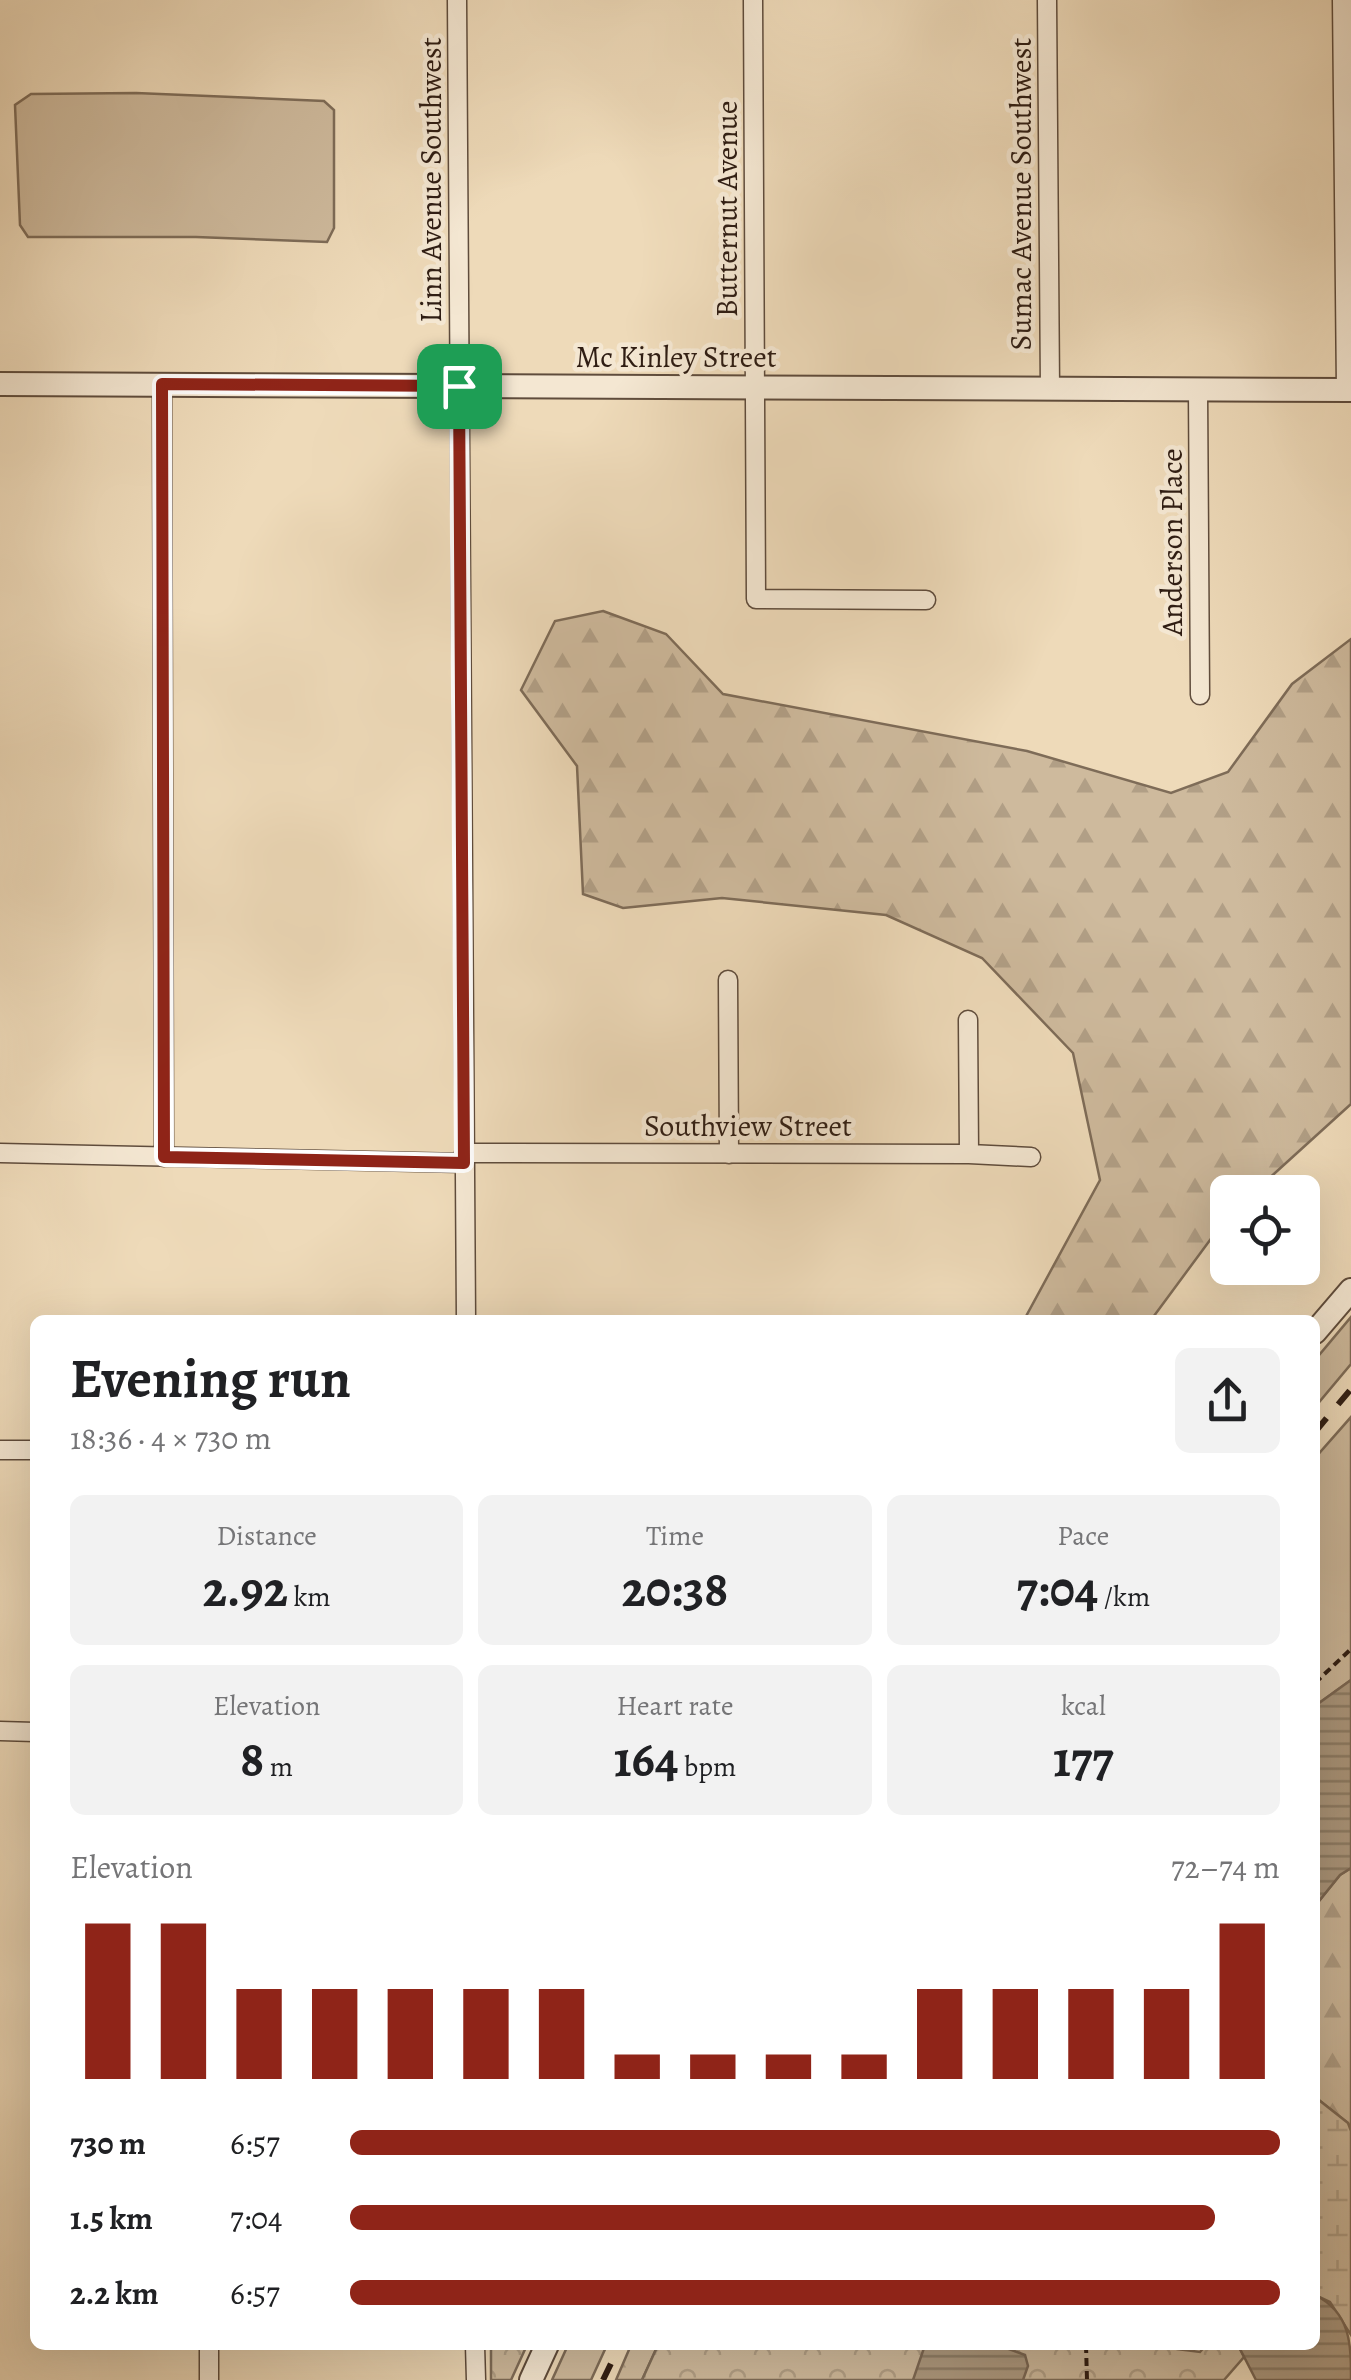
<!DOCTYPE html>
<html lang="en">
<head>
<meta charset="utf-8">
<style>
	:root { --surface:#fff; --page:#f2f2f2; --text:#202124; --muted:#757577; --accent:#8f2418 }
	body { margin:0; font-family:Alegreya,serif; background:var(--page); color:var(--text); height:100vh; display:flex; flex-direction:column; font-size:38px; white-space:nowrap }
	* { box-sizing:border-box; margin:0 }
	p { font-size:32px; color:var(--muted) }
	.icon { flex:none; width:55px; height:55px; fill:none; stroke:currentColor; stroke-width:2; stroke-linecap:round; stroke-linejoin:round }
	.map { position:relative; flex:1; overflow:hidden }
	.side { position:absolute; left:30px; top:1315px; width:1290px; height:1035px; display:flex; flex-direction:column; background:var(--surface); border-radius:15px; box-shadow:0 10px 40px #0002 }
	.side>* { flex:none }
	.tools { position:absolute; left:1210px; top:1175px; display:grid; gap:20px }
	.tools a { display:grid; place-items:center; width:110px; height:110px; border-radius:15px; background:var(--surface); box-shadow:0 10px 40px #0002; font-size:50px }
	.pin { position:absolute; display:grid; place-items:center; width:85px; height:85px; color:#fff; margin:-42px; border-radius:20px; box-shadow:0 5px 15px #0006 }
	.round { display:grid; place-items:center; flex:none; width:105px; height:105px; border-radius:15px; background:var(--page) }
	.summary { display:flex; align-items:center; justify-content:space-between; height:170px; padding:0 40px }
	h1 { font-size:55px; font-weight:700; line-height:75px }
	.metrics { display:grid; grid-template-columns:repeat(3,1fr); gap:15px; height:170px; padding:10px 40px }
	.metrics div { display:grid; align-content:center; border-radius:15px; background:var(--page); text-align:center }
	.metrics b { font-size:50px; font-weight:700 }
	.metrics small { font-size:28px; font-weight:400 }
	.metrics p { font-size:28px }
	.chart { height:280px; padding:20px 40px }
	.chart p { display:flex; justify-content:space-between }
	.chart svg { width:100%; height:180px; margin-top:10px; stroke:var(--accent); stroke-width:6 }
	ul { padding:0 40px; list-style:none; font-size:32px }
	li { display:grid; grid-template-columns:160px 120px 1fr; align-items:center; height:75px }
	li i { height:25px; border-radius:12px; background:var(--accent) }
	.map>svg:first-child { display:block }
	.grass { fill:#ceba9d; stroke:#7e6c58; stroke-width:2.5 }
	.forest { fill:url(#forest-firs); stroke:#7e6c58; stroke-width:2.5 }
	.wetland { fill:url(#wetland-marsh); stroke:#7e6c58; stroke-width:2.5 }
	.park { fill:url(#park-crowns); stroke:#7e6c58; stroke-width:2.5 }
	.water { fill:url(#water-rules); stroke:#7b6855; stroke-width:2.5 }
	.lines { fill:none; stroke-linecap:round; stroke-linejoin:round }
	.minor-casing { stroke:#5f4c3c; stroke-width:21 }
	.tertiary-casing { stroke:#5f4c3c; stroke-width:26 }
	.path { stroke:#2f1d13; stroke-width:4; stroke-dasharray:8 5; stroke-linecap:butt }
	.minor { stroke:#f4e7d2; stroke-width:18 }
	.tertiary { stroke:#f4e7d2; stroke-width:22 }
	.rail { stroke:#2f1d13; stroke-width:6; stroke-dasharray:18 18; stroke-linecap:butt }
	.route-casing { stroke:#fff; stroke-width:20 }
	.route { stroke:#8f2418; stroke-width:12 }
	.labels { text-anchor:middle; stroke-width:9; stroke-linejoin:round; paint-order:stroke }
	.street-label { font-size:30px; fill:#2f1d13; stroke:#f4e7d2 }
</style>
</head>
<body>
<div class="map">
<svg width="1351" height="2380" viewBox="0 0 1351 2380">
	<defs>
		<pattern id="forest-firs" width="22" height="20" patternUnits="userSpaceOnUse" patternTransform="scale(2.5)"><rect width="22" height="20" fill="#ceba9d"/><path d="M5 1l3.5 6h-7zM16 11l3.5 6h-7z" fill="#b19f86"/></pattern>
		<pattern id="wetland-marsh" width="20" height="14" patternUnits="userSpaceOnUse" patternTransform="scale(2.5)"><rect width="20" height="14" fill="#ceba9d"/><path d="M1 5h8M5 5V1M11 12h8M15 12V8" fill="none" stroke="#b19f86"/></pattern>
		<pattern id="park-crowns" width="20" height="18" patternUnits="userSpaceOnUse" patternTransform="scale(2.5)"><rect width="20" height="18" fill="#ceba9d"/><path d="M2 6a3 3 0 1 1 6 0M12 15a3 3 0 1 1 6 0" fill="none" stroke="#b19f86"/></pattern>
		<pattern id="water-rules" width="6" height="5" patternUnits="userSpaceOnUse" patternTransform="scale(2.5)"><rect width="6" height="5" fill="#ad9a81"/><path d="M0 2.5h6" fill="none" stroke="#8d7d68"/></pattern>
	</defs>
	<rect width="100%" height="100%" fill="#eedab9"/>
	<filter id="stains"><feTurbulence type="fractalNoise" baseFrequency=".002" numOctaves="4"/><feColorMatrix values="0 0 0 0 .2 0 0 0 0 .09 0 0 0 0 .02 0 0 0 .5 -.17"/></filter>
	<radialGradient id="worn" r=".72"><stop offset=".6" stop-color="#630" stop-opacity="0"/><stop offset="1" stop-color="#630" stop-opacity=".3"/></radialGradient>
	<!-- grass -->
	<path class="grass" d="M 136,93 L 324,101 L 334,110 L 334,228 L 327,242 L 196,237 L 28,237 L 20,225 L 15,105 L 31,94 Z
		M 1351,1317 L 1351,1364 L 1315,1407 L 1315,1360 Z
		M 1351,1417 L 1351,1680 L 1315,1706 L 1315,1458 Z
		M 568,2345 L 607,2345 L 591,2380 L 552,2380 Z"/>
	<!-- forest -->
	<path class="forest" d="M 603,611 L 666,634 L 723,694 L 1027,751 L 1171,793 L 1228,772 L 1292,684 L 1351,639 L 1351,1104 L 1254,1192 L 1228,1192 L 1227,1217 L 1151,1320 L 1024,1320 L 1100,1180 L 1073,1053 L 982,958 L 886,915 L 722,898 L 623,908 L 583,894 L 577,766 L 521,690 L 555,621 Z
		M 1351,1868 L 1351,2131 L 1348,2123 L 1315,2097 L 1315,1906 L 1340,1875 Z
		M 631,2345 L 658,2345 L 642,2380 L 616,2380 Z"/>
	<!-- wetland -->
	<path class="wetland" d="M 1315,2097 L 1348,2123 L 1351,2131 L 1351,2335 L 1330,2302 L 1315,2295 Z"/>
	<!-- park -->
	<path class="park" d="M 491,2345 L 527,2345 L 511,2380 L 491,2380 Z
		M 658,2345 L 1170,2345 L 1177,2349 L 1200,2352 L 1206,2345 L 1238,2345 L 1244,2357 L 1224,2380 L 642,2380 Z"/>
	<!-- water -->
	<path class="water" d="M 1351,1680 L 1351,1868 L 1340,1875 L 1315,1906 L 1315,1706 Z
		M 1315,2295 C 1351,2313 1351,2344 1351,2380 L 1256,2380 L 1238,2345 L 1315,2345 Z
		M 925,2345 L 998,2345 L 1025,2355 L 1028,2366 L 1023,2380 L 913,2380 Z"/>
	<g class="lines">
		<defs>
			<path id="minor" d="M 457,0 L 466,1320
				M 753,0 L 756,599 L 926,600
				M 1047,0 L 1050,389
				M 1342,0 L 1346,390
				M 162,384 L 164,1157
				M 1198,390 L 1200,695
				M 728,980 L 729,1154
				M 968,1020 L 969,1154
				M 0,1153 L 464,1163
				M 464,1153 L 969,1154 L 1031,1157
				M 0,1450 L 35,1450
				M 0,1731 L 35,1732
				M 475,2345 L 476,2380
				M 209,2380 L 209,2345"/>
			<path id="tertiary" d="M 0,384 L 1351,390
				M 1315,1332 L 1351,1290
				M 531,2380 L 547,2345"/>
		</defs>
		<!-- minor casing -->
		<use href="#minor" class="minor-casing"/>
		<!-- tertiary casing -->
		<use href="#tertiary" class="tertiary-casing"/>
		<!-- path -->
		<path class="path" d="M 1315,1683 L 1351,1649
			M 1086,2345 L 1087,2380"/>
		<!-- minor -->
		<use href="#minor" class="minor"/>
		<!-- tertiary -->
		<use href="#tertiary" class="tertiary"/>
		<!-- rail -->
		<path class="rail" d="M 1315,1432 L 1351,1389
			M 603,2380 L 620,2345"/>
	</g>
	<g class="lines">
		<defs>
			<path id="route" d="M 162,384 L 459,386 L 464,1163 L 164,1157 Z"/>
		</defs>
		<!-- route casing -->
		<use href="#route" class="route-casing"/>
		<!-- route -->
		<use href="#route" class="route"/>
	</g>
	<g class="labels">
		<!-- street labels -->
		<g class="street-label">
			<text transform="translate(431 180) rotate(-90)" y="10">Linn Avenue Southwest</text>
			<text transform="translate(1021 194) rotate(-90)" y="10">Sumac Avenue Southwest</text>
			<text transform="translate(727 209) rotate(-90)" y="10">Butternut Avenue</text>
			<text x="676" y="367">Mc Kinley Street</text>
			<text transform="translate(1172 542) rotate(-90)" y="10">Anderson Place</text>
			<text x="748" y="1136">Southview Street</text>
		</g>
	</g>
	<rect width="100%" height="100%" filter="url(#stains)"/>
	<rect width="100%" height="100%" fill="url(#worn)"/>
</svg>
<div class="tools">
<a><svg class="icon" aria-label="locate" viewBox="0 0 24 24"><circle cx="12" cy="12" r="6"/><path d="M12 2v4M12 18v4M2 12h4M18 12h4"/></svg></a>
</div>
<div class="pin" style="left:459px;top:386px;background:#1e9e55"><svg class="icon" aria-label="arrive" viewBox="0 0 24 24"><path d="M6 21V4h12l-3 4 3 4H6"/></svg></div>
<section class="side">
<div class="summary"><div><h1>Evening run</h1><p>18:36 · 4 × 730 m</p></div><a class="round"><svg class="icon" aria-label="share" viewBox="0 0 24 24"><path d="M12 15V3M7 8l5-5 5 5M5 13v7h14v-7"/></svg></a></div>
<div class="metrics">
<div><p>Distance</p><b>2.92<small> km</small></b></div>
<div><p>Time</p><b>20:38</b></div>
<div><p>Pace</p><b>7:04<small> /km</small></b></div>
</div>
<div class="metrics">
<div><p>Elevation</p><b>8<small> m</small></b></div>
<div><p>Heart rate</p><b>164<small> bpm</small></b></div>
<div><p>kcal</p><b>177</b></div>
</div>
<div class="chart"><p><span>Elevation</span>72–74 m</p>
<svg viewBox="0 0 160 44" preserveAspectRatio="none"><path d="M5 44V6M15 44V6M25 44V22M35 44V22M45 44V22M55 44V22M65 44V22M75 44V38M85 44V38M95 44V38M105 44V38M115 44V22M125 44V22M135 44V22M145 44V22M155 44V6"/></svg>
</div>
<ul>
<li><b>730 m</b>6:57<i style="width:100%"></i></li>
<li><b>1.5 km</b>7:04<i style="width:93%"></i></li>
<li><b>2.2 km</b>6:57<i style="width:100%"></i></li>
</ul>
</section>
</div>
</body>
</html>
